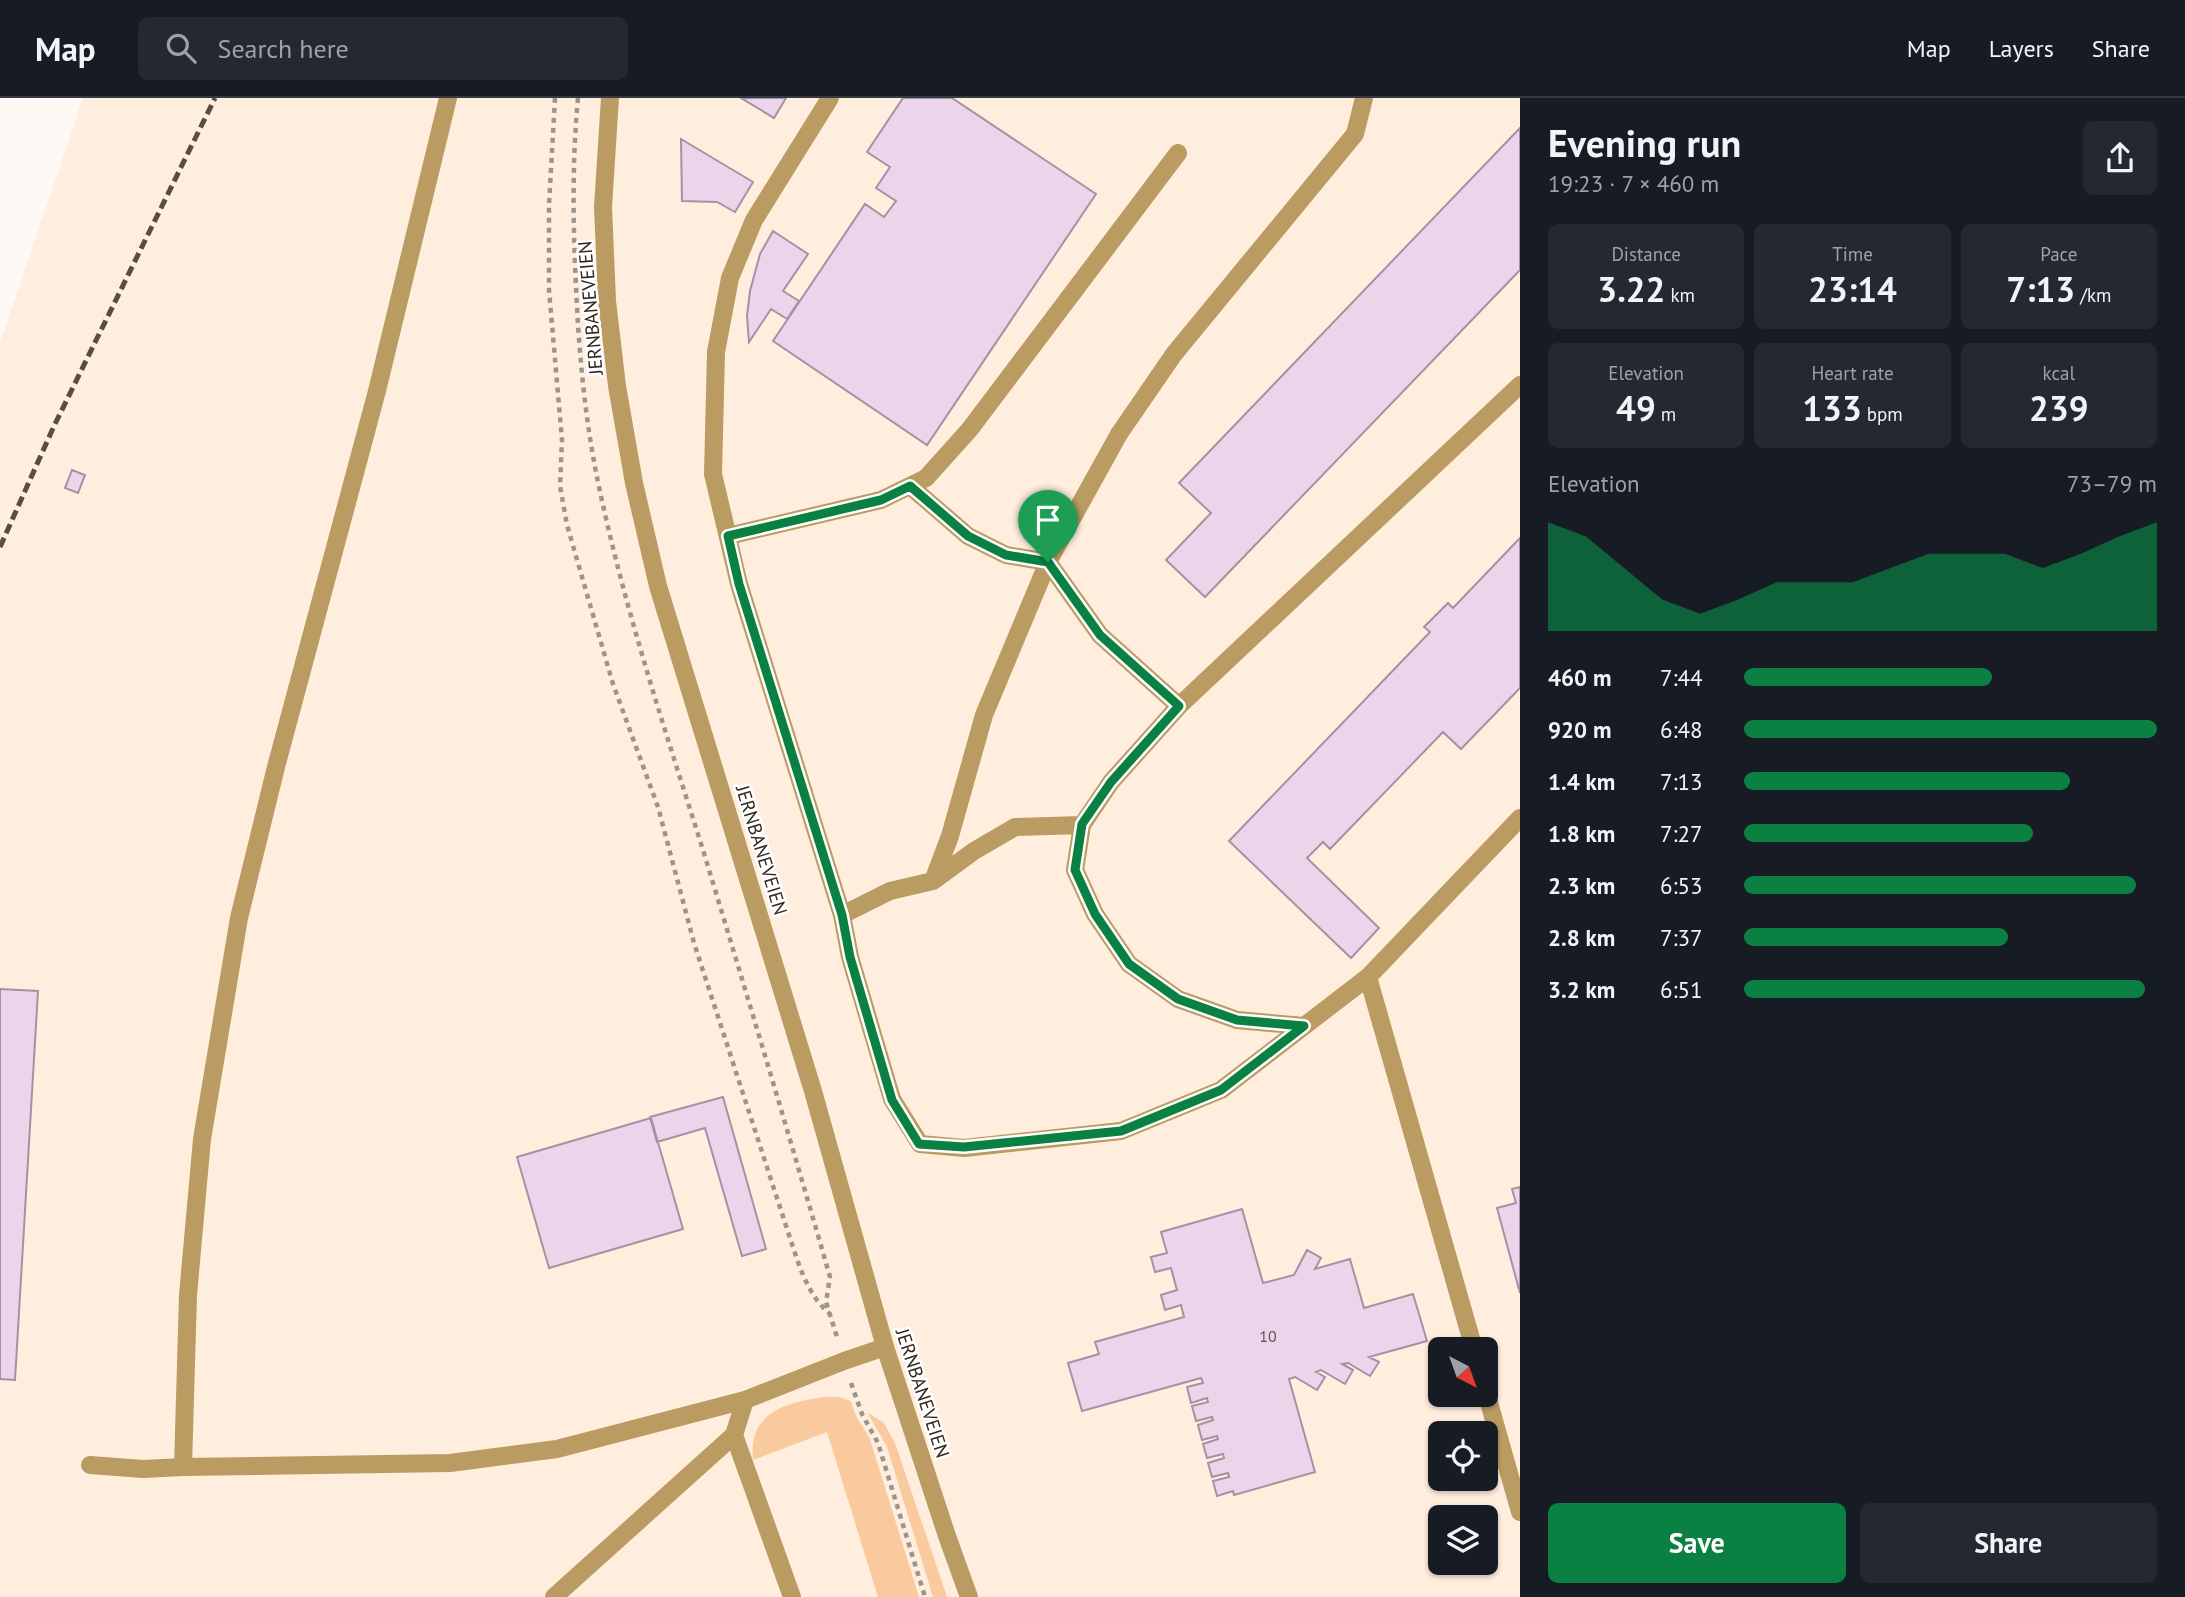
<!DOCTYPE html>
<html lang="en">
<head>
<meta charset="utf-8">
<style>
	:root { --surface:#171b24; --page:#242831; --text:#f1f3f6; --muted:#9ea1a6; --line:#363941; --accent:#0b8043 }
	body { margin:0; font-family:"PT Sans",sans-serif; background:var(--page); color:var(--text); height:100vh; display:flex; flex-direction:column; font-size:26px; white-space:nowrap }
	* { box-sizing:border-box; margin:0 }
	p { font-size:23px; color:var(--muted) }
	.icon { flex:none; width:38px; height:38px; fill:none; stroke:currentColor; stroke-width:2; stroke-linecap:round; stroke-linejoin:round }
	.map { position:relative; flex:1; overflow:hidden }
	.sheet { display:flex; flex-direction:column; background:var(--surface); width:665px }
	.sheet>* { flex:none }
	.needle { width:46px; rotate:139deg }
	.tools { position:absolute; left:1428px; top:1239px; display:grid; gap:14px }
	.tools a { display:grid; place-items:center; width:70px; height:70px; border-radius:10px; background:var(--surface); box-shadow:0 2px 5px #0004; font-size:35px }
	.pin { position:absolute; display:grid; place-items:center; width:60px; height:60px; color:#fff; margin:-72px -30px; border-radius:50% 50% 50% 0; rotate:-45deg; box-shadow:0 0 7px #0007 }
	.pin .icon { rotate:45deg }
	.round { display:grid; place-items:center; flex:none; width:74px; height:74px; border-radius:10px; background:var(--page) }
	.head { display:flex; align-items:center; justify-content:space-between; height:119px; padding:0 28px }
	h1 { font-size:38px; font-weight:700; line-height:52px }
	.stats { display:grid; grid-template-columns:repeat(3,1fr); gap:10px; height:119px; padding:7px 28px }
	.stats div { display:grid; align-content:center; border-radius:10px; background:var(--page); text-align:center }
	.stats b { font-size:35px; font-weight:700 }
	.stats small { font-size:19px; font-weight:400 }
	.stats p { font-size:19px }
	.chart { height:196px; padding:14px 28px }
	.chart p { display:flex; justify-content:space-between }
	.chart svg { width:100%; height:126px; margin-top:7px; fill:var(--accent); opacity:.7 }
	.primary-button { display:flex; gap:14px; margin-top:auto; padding:14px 28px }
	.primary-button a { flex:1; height:80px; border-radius:10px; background:var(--accent); color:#fff; font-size:28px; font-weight:700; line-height:80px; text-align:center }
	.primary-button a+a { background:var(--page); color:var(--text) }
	ul { padding:0 28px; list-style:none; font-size:23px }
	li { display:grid; grid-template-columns:112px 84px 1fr; align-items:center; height:52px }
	li i { height:18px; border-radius:9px; background:var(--accent) }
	header { display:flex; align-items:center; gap:42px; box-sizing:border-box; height:98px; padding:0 35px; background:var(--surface); border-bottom:2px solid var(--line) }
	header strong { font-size:33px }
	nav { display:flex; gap:38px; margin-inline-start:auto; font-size:24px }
	.search { width:490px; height:63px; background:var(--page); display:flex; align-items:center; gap:18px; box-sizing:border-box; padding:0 24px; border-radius:10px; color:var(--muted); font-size:26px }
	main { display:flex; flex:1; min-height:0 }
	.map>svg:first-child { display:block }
	.built { fill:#ffeede; fill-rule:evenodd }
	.green { fill:#f8ca9d }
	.building { fill:#ecd5ea; stroke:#a591a4; stroke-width:2 }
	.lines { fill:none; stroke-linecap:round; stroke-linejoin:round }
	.path { stroke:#9b958e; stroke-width:4.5; stroke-dasharray:5 5; stroke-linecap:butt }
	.service { stroke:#ba9b61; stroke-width:18 }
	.tertiary { stroke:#ba9b61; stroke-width:18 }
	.rail { stroke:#554e46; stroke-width:5; stroke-dasharray:10 5; stroke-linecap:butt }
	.route-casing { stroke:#fff; stroke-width:14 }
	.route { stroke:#0b8043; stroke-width:9 }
	.labels { text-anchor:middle; stroke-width:5; stroke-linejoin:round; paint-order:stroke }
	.number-label { font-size:16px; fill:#5f5352 }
	.street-label { font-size:19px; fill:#302820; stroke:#fff }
</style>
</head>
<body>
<header>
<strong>Map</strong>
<div class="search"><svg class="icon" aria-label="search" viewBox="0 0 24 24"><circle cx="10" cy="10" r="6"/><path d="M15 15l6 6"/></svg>Search here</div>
<nav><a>Map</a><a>Layers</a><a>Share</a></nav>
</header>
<main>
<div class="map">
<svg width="1520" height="1499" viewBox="0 0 1520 1499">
	<rect width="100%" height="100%" fill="#fdf9f4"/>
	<!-- built -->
	<path class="built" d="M 83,0 L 1520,0 L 1520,1499 L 0,1499 L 0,245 ZM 1440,1251 L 1486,1251 L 1486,1297 L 1440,1297 ZM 1440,1335 L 1486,1335 L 1486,1381 L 1440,1381 ZM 1440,1419 L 1486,1419 L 1486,1465 L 1440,1465 Z"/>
	<!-- green -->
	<path class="green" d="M 824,1299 L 839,1299 L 851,1303 L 855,1316 L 870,1341 L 919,1499 L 878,1499 L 827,1334 L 753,1362 C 748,1314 785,1305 824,1299 Z
		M 867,1314 L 884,1325 L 895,1345 L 947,1499 L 933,1499 L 887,1349 Z"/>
	<!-- building -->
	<path class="building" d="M 741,0 L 786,0 L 774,20 Z
		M 903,0 L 952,0 L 1096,96 L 927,347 L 773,243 L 865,106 L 884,119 L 896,103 L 876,90 L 890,69 L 867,54 Z
		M 1520,30 L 1520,172 L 1205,499 L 1166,462 L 1211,415 L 1179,385 Z
		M 681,41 L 753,84 L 735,114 L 717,104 L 682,103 Z
		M 773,133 L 808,156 L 783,193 L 799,203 L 787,221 L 771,211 L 749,244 L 747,218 L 750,193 L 760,156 Z
		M 72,372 L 85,377 L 78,395 L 65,390 Z
		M 1520,440 L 1520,590 L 1461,651 L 1443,634 L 1330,751 L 1323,744 L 1307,760 L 1379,830 L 1351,860 L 1229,743 L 1430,534 L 1424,529 L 1448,505 L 1453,510 Z
		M 0,891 L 38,893 L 15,1282 L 0,1281 Z
		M 723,999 L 766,1151 L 742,1158 L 705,1030 L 657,1044 L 650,1019 Z
		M 651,1020 L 683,1131 L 549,1170 L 517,1059 Z
		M 1520,1089 L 1520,1195 L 1497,1110 L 1516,1105 L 1512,1091 Z
		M 1242,1111 L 1263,1185 L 1294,1177 L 1307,1152 L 1321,1160 L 1315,1171 L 1350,1161 L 1364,1210 L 1413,1196 L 1427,1243 L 1369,1259 L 1379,1264 L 1370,1278 L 1348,1265 L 1342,1266 L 1353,1272 L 1345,1286 L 1321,1272 L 1316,1274 L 1325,1279 L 1317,1292 L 1295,1279 L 1289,1281 L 1315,1374 L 1234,1397 L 1233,1393 L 1217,1398 L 1213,1383 L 1229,1379 L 1228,1375 L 1212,1379 L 1208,1365 L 1224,1360 L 1223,1356 L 1207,1360 L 1203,1346 L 1218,1341 L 1217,1338 L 1202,1342 L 1198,1327 L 1213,1322 L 1212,1319 L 1196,1323 L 1192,1308 L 1208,1304 L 1207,1300 L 1191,1305 L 1187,1289 L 1203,1285 L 1201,1280 L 1082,1313 L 1068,1265 L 1099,1256 L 1095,1244 L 1184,1219 L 1181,1207 L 1165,1212 L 1161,1197 L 1177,1192 L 1171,1170 L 1155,1174 L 1151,1159 L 1167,1155 L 1161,1134 Z"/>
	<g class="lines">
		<!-- path -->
		<path class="path" d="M 555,0 L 549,107 L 549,192 L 562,342 L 560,388 L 567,427 L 613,586 L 658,709 L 694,845 L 790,1140 C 799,1167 807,1196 829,1215
			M 578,0 C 572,63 573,126 576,189 C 579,256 585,323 599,389 C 625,512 665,632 703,752 C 746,894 789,1036 830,1179 L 826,1204 L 837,1239
			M 851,1285 L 862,1316 L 878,1345 L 925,1499"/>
		<!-- service -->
		<path class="service" d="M 830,0 L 754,122 L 730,180 L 716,254 L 713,376 L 739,486 L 842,817 L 850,859 L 892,1001 L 920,1046 L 964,1050 L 1121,1033 L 1221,992 L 1368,879 L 1520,720
			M 910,388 L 968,438 L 1006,457 L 1048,464 L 984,617 L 950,738 L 933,783
			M 728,438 L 881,402 L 926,380 L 970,331 L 1178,55
			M 1179,608 L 1100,537 L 1048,464 L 1119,336 L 1174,256 L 1355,36 L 1364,0
			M 842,817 L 890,793 L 933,783 L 974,753 L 1015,729 L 1082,727
			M 1368,879 L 1474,1251
			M 1304,928 L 1237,922 L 1178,901 L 1129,866 L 1095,816 L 1075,772 L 1082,727 L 1111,684 L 1179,608 L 1520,287
			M 1486,1294 L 1520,1414
			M 90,1367 L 143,1371 L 183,1369 L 188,1197 L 202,1041 L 239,820 L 276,669 L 377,293 L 448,0
			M 183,1369 L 450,1365 L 557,1351 L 745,1302
			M 554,1499 L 734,1337
			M 792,1499 L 734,1337 L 745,1302 L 844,1263 L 885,1249"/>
		<!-- tertiary -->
		<path class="tertiary" d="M 610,0 L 603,109 L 607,203 L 617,288 L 634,385 L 658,488 L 813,993 L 885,1249 L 947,1438 L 969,1499"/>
		<!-- rail -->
		<path class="rail" d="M 0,449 L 54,328 L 215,0"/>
	</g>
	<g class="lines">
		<defs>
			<path id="route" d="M 910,388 L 968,438 L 1006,457 L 1048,464 L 1100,537 L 1179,608 L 1111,684 L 1082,726 L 1075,772 L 1095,816 L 1129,866 L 1178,901 L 1237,922 L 1304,928 L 1221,992 L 1121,1033 L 964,1049 L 919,1046 L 892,1002 L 850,859 L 842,817 L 739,486 L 728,438 L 881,402 Z"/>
		</defs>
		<!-- route casing -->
		<use href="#route" class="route-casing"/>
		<!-- route -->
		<use href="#route" class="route"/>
	</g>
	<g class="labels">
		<!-- number labels -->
		<g class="number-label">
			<text x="1268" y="1244">10</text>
		</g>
		<!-- street labels -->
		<g class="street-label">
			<text transform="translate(590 210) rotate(-95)" y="7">JERNBANEVEIEN</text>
			<text transform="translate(762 752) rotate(73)" y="7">JERNBANEVEIEN</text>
			<text transform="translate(923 1295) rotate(72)" y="7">JERNBANEVEIEN</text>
		</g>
	</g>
</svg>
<div class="tools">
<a><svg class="needle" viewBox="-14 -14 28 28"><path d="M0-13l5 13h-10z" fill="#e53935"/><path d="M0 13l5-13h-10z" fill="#9ea1a6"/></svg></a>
<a><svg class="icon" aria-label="locate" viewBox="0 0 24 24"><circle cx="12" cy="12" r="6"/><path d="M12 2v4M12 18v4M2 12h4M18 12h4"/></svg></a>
<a><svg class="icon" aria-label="layers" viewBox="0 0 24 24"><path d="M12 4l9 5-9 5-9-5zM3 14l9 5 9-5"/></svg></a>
</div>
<div class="pin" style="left:1048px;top:464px;background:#1e9e55"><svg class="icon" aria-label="arrive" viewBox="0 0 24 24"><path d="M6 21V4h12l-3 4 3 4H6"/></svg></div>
</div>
<section class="sheet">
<div class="head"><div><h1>Evening run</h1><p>19:23 · 7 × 460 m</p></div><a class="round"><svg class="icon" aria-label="share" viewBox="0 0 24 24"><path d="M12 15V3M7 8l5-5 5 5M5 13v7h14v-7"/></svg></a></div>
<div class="stats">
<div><p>Distance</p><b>3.22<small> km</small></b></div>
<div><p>Time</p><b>23:14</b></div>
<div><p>Pace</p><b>7:13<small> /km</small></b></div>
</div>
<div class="stats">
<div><p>Elevation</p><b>49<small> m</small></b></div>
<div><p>Heart rate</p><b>133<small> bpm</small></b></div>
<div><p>kcal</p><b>239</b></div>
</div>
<div class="chart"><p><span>Elevation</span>73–79 m</p>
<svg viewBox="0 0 160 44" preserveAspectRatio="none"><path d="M0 44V6L10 11L20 22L30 33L40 38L50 33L60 27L70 27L80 27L90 22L100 17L110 17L120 17L130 22L140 17L150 11L160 6V44z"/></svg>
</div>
<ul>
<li><b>460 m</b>7:44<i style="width:60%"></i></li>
<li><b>920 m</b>6:48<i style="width:100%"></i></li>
<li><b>1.4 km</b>7:13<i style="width:79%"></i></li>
<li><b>1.8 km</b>7:27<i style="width:70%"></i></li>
<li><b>2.3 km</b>6:53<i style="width:95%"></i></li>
<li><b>2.8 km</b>7:37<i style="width:64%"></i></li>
<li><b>3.2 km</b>6:51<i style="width:97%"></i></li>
</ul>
<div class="primary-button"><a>Save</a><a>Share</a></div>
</section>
</main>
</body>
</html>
